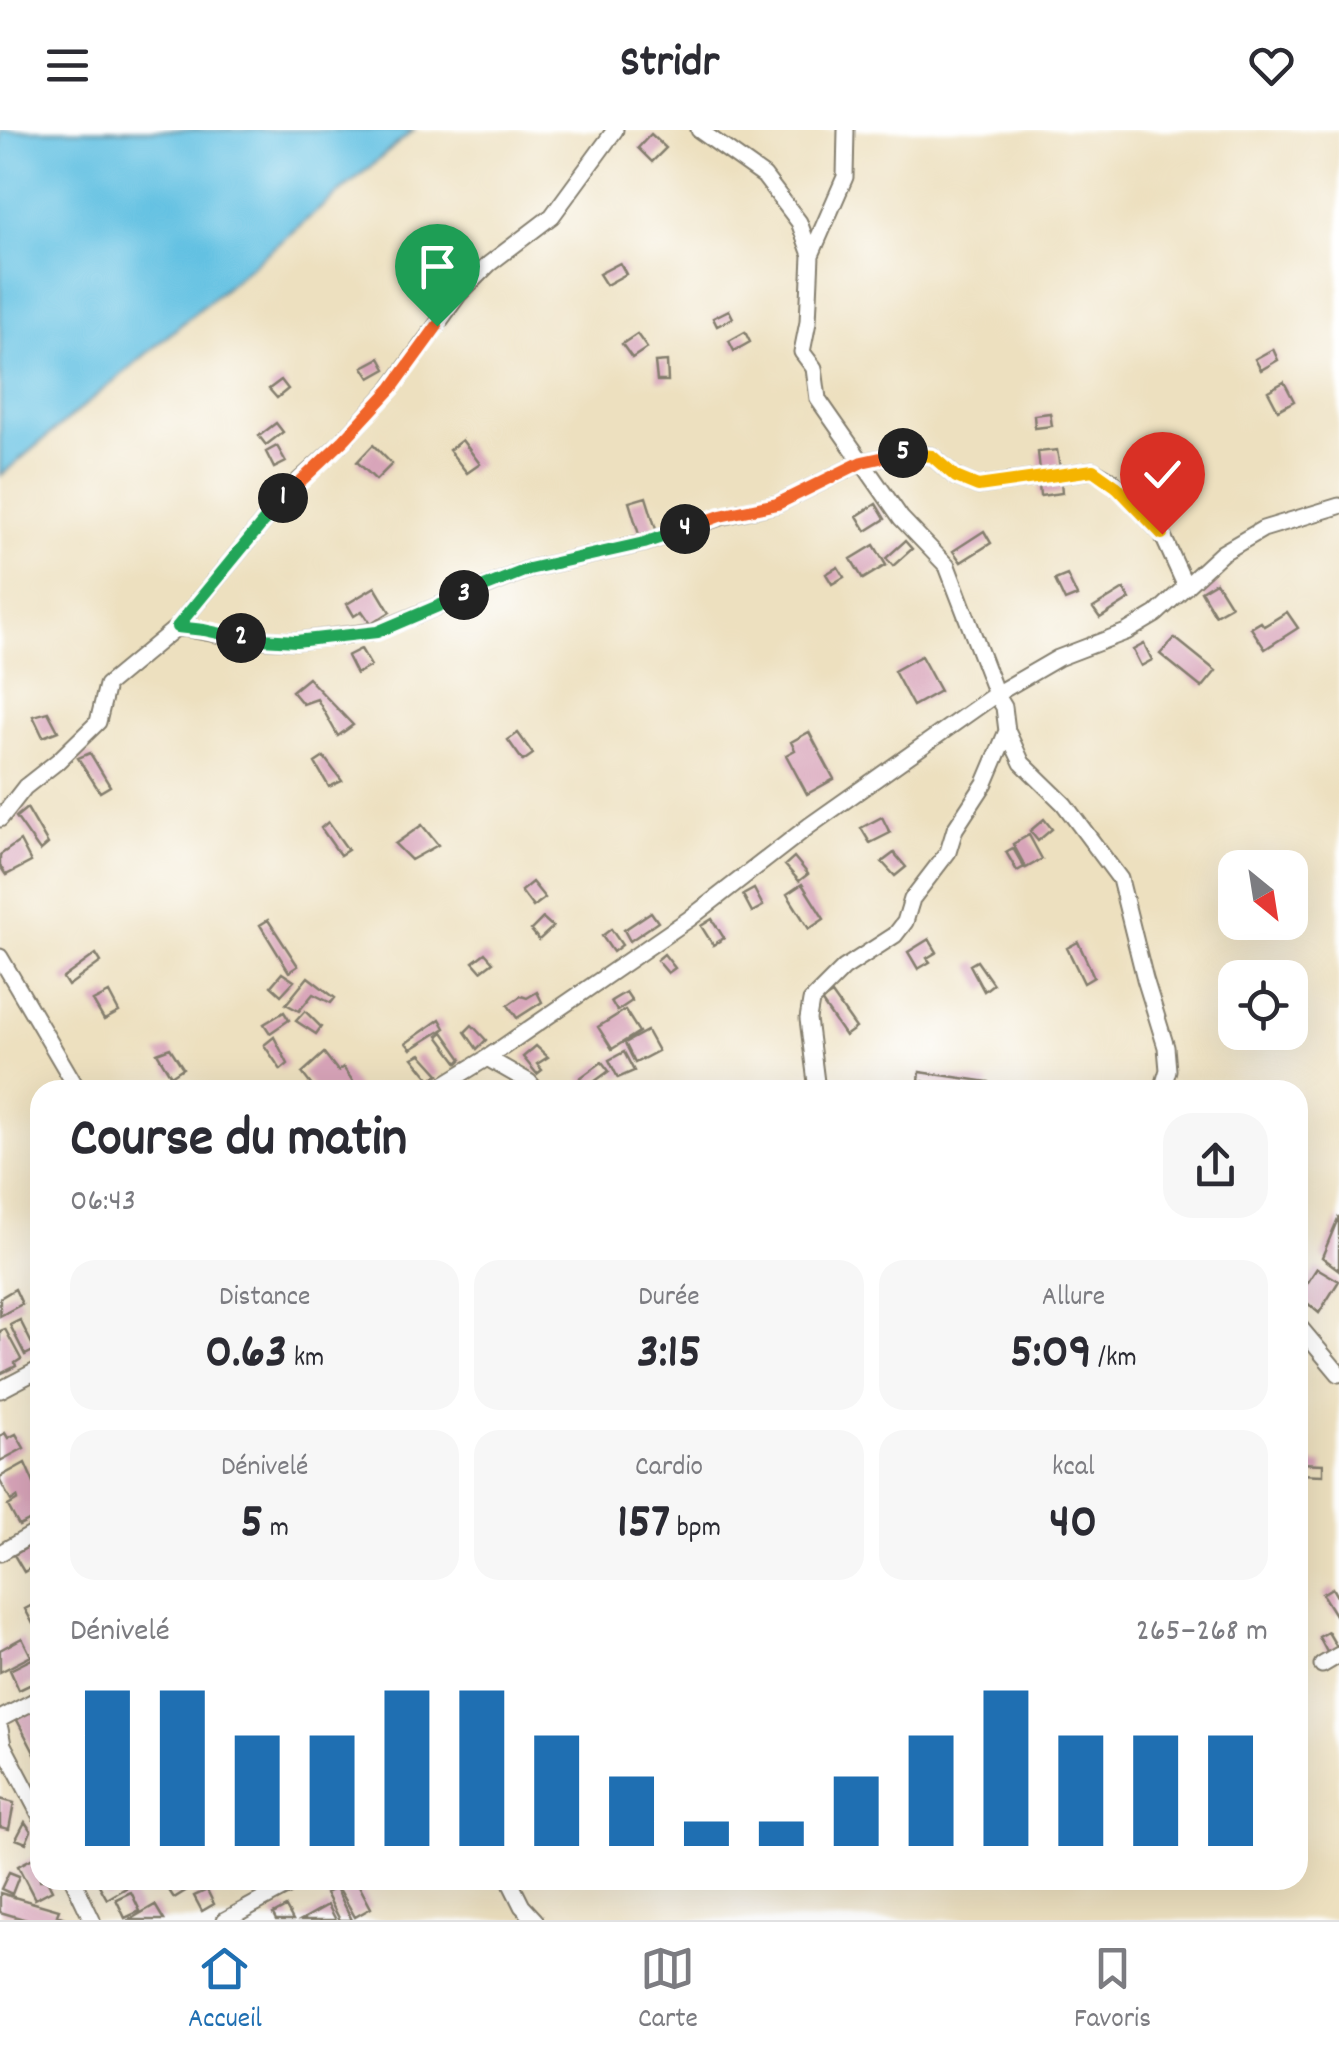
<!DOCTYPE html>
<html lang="fr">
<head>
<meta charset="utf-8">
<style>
	:root { --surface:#fff; --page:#f7f7f7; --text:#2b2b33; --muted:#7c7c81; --line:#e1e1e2; --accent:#1f6fb2 }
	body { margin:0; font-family:Dekko,sans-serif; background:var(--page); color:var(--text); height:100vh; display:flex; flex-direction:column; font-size:38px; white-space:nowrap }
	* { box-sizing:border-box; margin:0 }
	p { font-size:32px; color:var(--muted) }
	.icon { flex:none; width:55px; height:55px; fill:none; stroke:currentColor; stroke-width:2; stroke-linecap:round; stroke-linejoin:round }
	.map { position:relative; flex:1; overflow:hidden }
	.sheet { position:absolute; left:30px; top:950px; width:1278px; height:810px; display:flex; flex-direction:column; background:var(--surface); border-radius:30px; box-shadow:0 10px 40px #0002 }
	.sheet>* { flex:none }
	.needle { width:65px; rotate:150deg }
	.buttons { position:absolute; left:1218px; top:720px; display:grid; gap:20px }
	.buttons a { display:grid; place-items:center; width:90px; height:90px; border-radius:20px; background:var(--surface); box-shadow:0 10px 40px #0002; font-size:50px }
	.pin { position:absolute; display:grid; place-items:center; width:85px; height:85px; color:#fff; margin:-102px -42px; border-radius:50% 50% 50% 0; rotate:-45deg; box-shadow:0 0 10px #0007 }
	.pin .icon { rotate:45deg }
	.km { position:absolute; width:50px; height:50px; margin:-25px; border-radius:50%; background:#222; color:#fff; font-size:28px; line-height:50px; text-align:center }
	.round { display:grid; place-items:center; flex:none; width:105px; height:105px; border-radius:30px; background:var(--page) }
	.headline { display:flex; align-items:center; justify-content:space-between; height:170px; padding:0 40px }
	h1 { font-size:55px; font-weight:800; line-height:75px }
	.figures { display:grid; grid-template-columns:repeat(3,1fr); gap:15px; height:170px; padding:10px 40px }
	.figures div { display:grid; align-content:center; border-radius:25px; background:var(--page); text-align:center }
	.figures b { font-size:50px; font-weight:800 }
	.figures small { font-size:28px; font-weight:400 }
	.figures p { font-size:28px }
	.chart { height:280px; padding:20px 40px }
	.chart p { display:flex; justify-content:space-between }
	.chart svg { width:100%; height:180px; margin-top:10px; stroke:var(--accent); stroke-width:6 }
	header { display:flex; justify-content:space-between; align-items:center; height:130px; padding:0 40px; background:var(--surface); font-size:45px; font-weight:800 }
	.menu { display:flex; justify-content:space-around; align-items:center; height:140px; border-top:2px solid var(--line); background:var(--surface); font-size:28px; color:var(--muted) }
	.menu a { display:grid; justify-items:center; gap:5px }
	.menu .current { color:var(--accent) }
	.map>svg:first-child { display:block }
	.water { fill:#64c1e2; stroke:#406e7f; stroke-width:2.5 }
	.building { fill:#d8a4b9 }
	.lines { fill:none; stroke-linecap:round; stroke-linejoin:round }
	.street-casing { stroke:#847e6e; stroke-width:19 }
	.street { stroke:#fff; stroke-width:15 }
	.split-1-casing { stroke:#fff; stroke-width:20 }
	.split-2-casing { stroke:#fff; stroke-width:20 }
	.split-3-casing { stroke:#fff; stroke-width:20 }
	.split-4-casing { stroke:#fff; stroke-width:20 }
	.split-5-casing { stroke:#fff; stroke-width:20 }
	.split-6-casing { stroke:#fff; stroke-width:20 }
	.split-7-casing { stroke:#fff; stroke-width:20 }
	.split-1 { stroke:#f0652b; stroke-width:12 }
	.split-2 { stroke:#22a559; stroke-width:12 }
	.split-3 { stroke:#22a559; stroke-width:12 }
	.split-4 { stroke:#22a559; stroke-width:12 }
	.split-5 { stroke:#f0652b; stroke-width:12 }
	.split-6 { stroke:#f5b400; stroke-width:12 }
	.split-7 { stroke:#f5b400; stroke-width:12 }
</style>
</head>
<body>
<header><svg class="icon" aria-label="menu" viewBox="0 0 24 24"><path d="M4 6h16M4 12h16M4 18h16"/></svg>Stridr<svg class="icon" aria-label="heart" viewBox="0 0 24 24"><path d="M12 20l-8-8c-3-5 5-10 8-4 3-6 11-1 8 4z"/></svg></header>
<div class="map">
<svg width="1339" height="1790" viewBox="0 0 1339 1790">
	<rect width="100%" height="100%" fill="#fff"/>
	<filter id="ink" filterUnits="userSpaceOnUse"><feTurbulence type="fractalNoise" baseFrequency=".01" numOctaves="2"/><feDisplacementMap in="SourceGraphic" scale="20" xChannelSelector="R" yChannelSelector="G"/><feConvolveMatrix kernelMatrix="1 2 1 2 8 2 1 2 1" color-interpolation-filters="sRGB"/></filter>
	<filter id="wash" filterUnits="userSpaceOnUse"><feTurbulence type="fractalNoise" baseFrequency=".0048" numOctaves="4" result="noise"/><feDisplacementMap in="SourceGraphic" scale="40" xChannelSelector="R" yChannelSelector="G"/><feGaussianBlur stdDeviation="2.25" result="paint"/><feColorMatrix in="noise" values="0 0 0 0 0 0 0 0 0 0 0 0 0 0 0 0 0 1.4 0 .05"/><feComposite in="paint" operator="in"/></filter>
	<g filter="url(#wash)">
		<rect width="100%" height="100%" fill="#ede0bf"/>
		<!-- water -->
		<path class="water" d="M 0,0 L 414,0 L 0,346 Z"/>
		<g id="blocks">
			<!-- building -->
			<path class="building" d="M 651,4 L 666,18 L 652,32 L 638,18 Z
				M 620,133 L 626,144 L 606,155 L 599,144 Z
				M 729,180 L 733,188 L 717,196 L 713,188 Z
				M 745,202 L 750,212 L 734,221 L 729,211 Z
				M 637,204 L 647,218 L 632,228 L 622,214 Z
				M 1273,219 L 1278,230 L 1261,240 L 1255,229 Z
				M 380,228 L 386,239 L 370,248 L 363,237 Z
				M 667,231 L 668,251 L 657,251 L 655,232 Z
				M 281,250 L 288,259 L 277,268 L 269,259 Z
				M 1284,252 L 1294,271 L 1278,280 L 1268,261 Z
				M 1050,283 L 1052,296 L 1035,298 L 1034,285 Z
				M 276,293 L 283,302 L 266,315 L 259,306 Z
				M 462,310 L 480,334 L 467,343 L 449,320 Z
				M 373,315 L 392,334 L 376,350 L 357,332 Z
				M 277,316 L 286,332 L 274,338 L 266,322 Z
				M 1057,320 L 1060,338 L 1040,341 L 1038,322 Z
				M 1061,351 L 1062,363 L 1040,366 L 1039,355 Z
				M 646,367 L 658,406 L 641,411 L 629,372 Z
				M 876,374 L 885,389 L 866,401 L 857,386 Z
				M 984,401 L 991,413 L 961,432 L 953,421 Z
				M 905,411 L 912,419 L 893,436 L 886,428 Z
				M 874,415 L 886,435 L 863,449 L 851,429 Z
				M 838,437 L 844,447 L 832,454 L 826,444 Z
				M 1067,445 L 1077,466 L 1065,471 L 1055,450 Z
				M 1216,452 L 1231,476 L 1215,485 L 1201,461 Z
				M 375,457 L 390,482 L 371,494 L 362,481 L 354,486 L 347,474 Z
				M 1124,459 L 1130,469 L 1100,488 L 1093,478 Z
				M 1287,482 L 1298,498 L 1265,519 L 1251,498 L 1261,492 L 1264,496 Z
				M 1175,508 L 1216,541 L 1202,558 L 1160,524 Z
				M 1144,514 L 1152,530 L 1141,536 L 1133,520 Z
				M 361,519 L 371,536 L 356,544 L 347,526 Z
				M 921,526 L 940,561 L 913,576 L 894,541 Z
				M 308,548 L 353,595 L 338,606 L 317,569 L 303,574 L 292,561 Z
				M 48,582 L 58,601 L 43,607 L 33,586 Z
				M 809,602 L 834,649 L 807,664 L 786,625 L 795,620 L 791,612 Z
				M 518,603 L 533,624 L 523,631 L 508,610 Z
				M 90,623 L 110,656 L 100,662 L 78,628 Z
				M 324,627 L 342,651 L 329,657 L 315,633 Z
				M 27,678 L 48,714 L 40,721 L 16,687 Z
				M 882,687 L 890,703 L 870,713 L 861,698 Z
				M 1044,689 L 1052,699 L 1038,711 L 1030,701 Z
				M 328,692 L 348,720 L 340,725 L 321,698 Z
				M 422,695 L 438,715 L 411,730 L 395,714 Z
				M 1029,705 L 1042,729 L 1026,738 L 1013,714 Z
				M 20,711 L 31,732 L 6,745 L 0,736 L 0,725 Z
				M 1013,718 L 1024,737 L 1017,741 L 1006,722 Z
				M 894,723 L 906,737 L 895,746 L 882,732 Z
				M 794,727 L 808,744 L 799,751 L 785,735 Z
				M 532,752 L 545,768 L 533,777 L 521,761 Z
				M 802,754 L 824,789 L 809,799 L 787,764 Z
				M 754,759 L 763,776 L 752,782 L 743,765 Z
				M 651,782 L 658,792 L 630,811 L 624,800 Z
				M 543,788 L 553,797 L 539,810 L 531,800 Z
				M 712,789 L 724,808 L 713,815 L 701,796 Z
				M 268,790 L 298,836 L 289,842 L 260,795 Z
				M 611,799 L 622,815 L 613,822 L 602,806 Z
				M 929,809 L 937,822 L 927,828 L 930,832 L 918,839 L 908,822 Z
				M 1078,812 L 1094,847 L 1084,853 L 1067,818 Z
				M 485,823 L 493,832 L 481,841 L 473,832 Z
				M 96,824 L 101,832 L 68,856 L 63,848 Z
				M 664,824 L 675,838 L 668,843 L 657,830 Z
				M 977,831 L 993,854 L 984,861 L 970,835 Z
				M 282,843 L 294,851 L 281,865 L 271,856 Z
				M 308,847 L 335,868 L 331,873 L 313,864 L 299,881 L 286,874 Z
				M 537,862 L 542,872 L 517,888 L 508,875 L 521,866 L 527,868 Z
				M 626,862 L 632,871 L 617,881 L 611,871 Z
				M 109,863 L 119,882 L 104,890 L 93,871 Z
				M 832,864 L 856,898 L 845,906 L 821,871 Z
				M 625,880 L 639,902 L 612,919 L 598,897 Z
				M 305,881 L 321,897 L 316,904 L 296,891 Z
				M 284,882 L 289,890 L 270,903 L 264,894 Z
				M 440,889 L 445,898 L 411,919 L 406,913 Z
				M 472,895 L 486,910 L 477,919 L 465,902 Z
				M 647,901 L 658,921 L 635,933 L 625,913 Z
				M 443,902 L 462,929 L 458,933 L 438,906 Z
				M 274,907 L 288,934 L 281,940 L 264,915 Z
				M 536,916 L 548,927 L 537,934 L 542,940 L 537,944 L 523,927 Z
				M 170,918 L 183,938 L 171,946 L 157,923 Z
				M 624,922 L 634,941 L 618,948 L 609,930 Z
				M 324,923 L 338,941 L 343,937 L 359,960 L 323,960 L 322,958 L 315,960 L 302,943 Z
				M 421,924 L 439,944 L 430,949 L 413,928 Z
				M 602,932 L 609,941 L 587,957 L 580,948 Z
				M 920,942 L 989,952 L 988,960 L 971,960 L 919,951 Z
				M 1339,1086 L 1339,1140 L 1322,1127 Z
				M 1317,1138 L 1339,1151 L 1319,1183 L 1299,1166 Z
				M 15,1159 L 22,1174 L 0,1186 L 0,1168 Z
				M 20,1190 L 35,1220 L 25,1225 L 10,1195 Z
				M 5,1199 L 21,1229 L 15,1233 L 16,1236 L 0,1244 L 0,1201 Z
				M 5,1303 L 8,1308 L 16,1304 L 24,1318 L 0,1331 L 0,1306 Z
				M 25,1333 L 40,1367 L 40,1385 L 19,1396 L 8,1376 L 18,1370 L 17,1367 L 11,1371 L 0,1351 L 0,1347 Z
				M 1298,1333 L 1323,1334 L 1323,1345 L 1298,1344 Z
				M 30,1416 L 39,1433 L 24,1442 L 14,1425 Z
				M 1332,1458 L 1339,1470 L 1339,1483 L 1335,1485 L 1322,1464 Z
				M 40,1471 L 40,1491 L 33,1494 L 25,1479 Z
				M 1328,1502 L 1338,1519 L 1328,1524 L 1319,1507 Z
				M 22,1508 L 31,1526 L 0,1542 L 0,1520 Z
				M 38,1526 L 40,1550 L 19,1560 L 10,1540 Z
				M 40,1575 L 40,1634 L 16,1588 Z
				M 0,1669 L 14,1673 L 9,1699 L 0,1697 Z
				M 25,1692 L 31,1701 L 26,1713 L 16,1709 Z
				M 35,1727 L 40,1736 L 40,1750 L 47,1750 L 52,1760 L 35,1769 L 18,1736 Z
				M 9,1742 L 19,1746 L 12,1764 L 1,1759 Z
				M 108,1750 L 128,1750 L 131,1755 L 107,1769 L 99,1755 Z
				M 165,1750 L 192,1750 L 195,1755 L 174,1768 L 163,1751 Z
				M 347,1750 L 356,1750 L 371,1778 L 355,1787 L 337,1755 Z
				M 336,1758 L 352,1790 L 340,1790 L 326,1763 Z
				M 207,1760 L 214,1774 L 202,1781 L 194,1766 Z
				M 131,1762 L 140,1781 L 125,1788 L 116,1769 Z
				M 0,1763 L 59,1780 L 57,1785 L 70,1790 L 27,1790 L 0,1782 Z
				M 155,1775 L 164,1790 L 129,1790 Z
				M 328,1775 L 336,1790 L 301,1790 Z
				M 286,1777 L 293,1790 L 276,1790 L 273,1784 Z"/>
		</g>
	</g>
	<g filter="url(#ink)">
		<use href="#blocks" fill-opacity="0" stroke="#847e6e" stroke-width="2.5"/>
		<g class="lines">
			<defs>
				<path id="street" d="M 699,0 L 764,46 L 799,92 L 811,125 L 808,192 L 802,222 L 814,238 L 818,269 L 901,388 L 947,436 L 996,564 L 1004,577 L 1007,601 L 985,653 L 955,699 L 948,722 L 912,769 L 905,792 L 895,805 L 844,838 L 811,871 L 808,889 L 817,960
					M 811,125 L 845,47 L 846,0
					M 177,497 L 292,357 L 344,310 L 391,258 L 459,164 L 489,134 L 552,86 L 615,0
					M 1007,601 L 1022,633 L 1064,674 L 1120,749 L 1145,849 L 1166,917 L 1168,940 L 1162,960
					M 0,689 L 25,657 L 58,631 L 98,592 L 107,555 L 177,497 L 244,509 L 296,511 L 377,501 L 529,439 L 645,413 L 720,387 L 777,374 L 862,332 L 907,322 L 932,326 L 956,347 L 978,356 L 1093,340 L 1111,350 L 1162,404 L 1186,457
					M 0,827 L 78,960
					M 487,928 L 529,952 L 536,960
					M 435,960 L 487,928 L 689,789 L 809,696 L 996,564 L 1058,528 L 1126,502 L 1156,484 L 1222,423 L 1263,399 L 1339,376
					M 1298,1195 L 1339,1244
					M 0,1260 L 40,1239
					M 0,1423 L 40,1400
					M 1322,1535 L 1339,1525
					M 0,1589 L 40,1568
					M 0,1599 L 3,1615 L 40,1685
					M 73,1750 L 92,1790
					M 509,1750 L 522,1776 L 535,1790
					M 225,1790 L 299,1750"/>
			</defs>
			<!-- street casing -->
			<use href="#street" class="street-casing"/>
			<!-- street -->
			<use href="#street" class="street"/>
		</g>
	</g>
	<g class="lines" filter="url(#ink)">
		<defs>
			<path id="split-1" d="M 283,368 L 344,310 L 392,258 L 437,196"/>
			<path id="split-2" d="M 241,508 L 204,500 L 177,497 L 283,368"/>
			<path id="split-3" d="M 241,508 L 296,511 L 377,502 L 464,465"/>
			<path id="split-4" d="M 464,465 L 529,439 L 644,413 L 685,399"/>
			<path id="split-5" d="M 685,399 L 720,386 L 777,374 L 862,332 L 903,323"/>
			<path id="split-6" d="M 903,323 L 932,326 L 956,347 L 978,356 L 1093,340 L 1117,357"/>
			<path id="split-7" d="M 1117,357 L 1162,404"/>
		</defs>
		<!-- split-1 casing -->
		<use href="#split-1" class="split-1-casing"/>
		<!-- split-2 casing -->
		<use href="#split-2" class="split-2-casing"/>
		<!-- split-3 casing -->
		<use href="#split-3" class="split-3-casing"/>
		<!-- split-4 casing -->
		<use href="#split-4" class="split-4-casing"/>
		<!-- split-5 casing -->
		<use href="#split-5" class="split-5-casing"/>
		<!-- split-6 casing -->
		<use href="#split-6" class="split-6-casing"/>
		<!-- split-7 casing -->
		<use href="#split-7" class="split-7-casing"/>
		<!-- split-1 -->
		<use href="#split-1" class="split-1"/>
		<!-- split-2 -->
		<use href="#split-2" class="split-2"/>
		<!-- split-3 -->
		<use href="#split-3" class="split-3"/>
		<!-- split-4 -->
		<use href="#split-4" class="split-4"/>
		<!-- split-5 -->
		<use href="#split-5" class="split-5"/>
		<!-- split-6 -->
		<use href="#split-6" class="split-6"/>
		<!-- split-7 -->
		<use href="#split-7" class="split-7"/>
	</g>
</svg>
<div class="buttons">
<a><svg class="needle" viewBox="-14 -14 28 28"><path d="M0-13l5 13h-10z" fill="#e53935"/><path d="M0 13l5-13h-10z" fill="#7c7c81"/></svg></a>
<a><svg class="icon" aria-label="locate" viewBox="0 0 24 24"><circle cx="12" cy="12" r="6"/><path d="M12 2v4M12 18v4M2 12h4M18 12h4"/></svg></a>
</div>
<div class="pin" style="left:437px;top:196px;background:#1e9e55"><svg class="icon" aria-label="arrive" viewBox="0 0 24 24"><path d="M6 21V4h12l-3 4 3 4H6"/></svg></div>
<div class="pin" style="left:1162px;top:404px;background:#d93025"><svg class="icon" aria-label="check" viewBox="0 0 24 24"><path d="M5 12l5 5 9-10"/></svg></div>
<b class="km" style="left:283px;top:368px">1</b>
<b class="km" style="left:241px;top:508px">2</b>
<b class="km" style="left:464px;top:465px">3</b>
<b class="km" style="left:685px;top:399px">4</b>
<b class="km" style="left:903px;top:323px">5</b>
<section class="sheet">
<div class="headline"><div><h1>Course du matin</h1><p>06:43</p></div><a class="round"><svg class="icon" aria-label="share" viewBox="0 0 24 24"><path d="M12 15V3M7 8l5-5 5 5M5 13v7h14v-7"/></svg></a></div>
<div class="figures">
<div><p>Distance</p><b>0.63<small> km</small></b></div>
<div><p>Durée</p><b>3:15</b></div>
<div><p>Allure</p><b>5:09<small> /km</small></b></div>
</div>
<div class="figures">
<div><p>Dénivelé</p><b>5<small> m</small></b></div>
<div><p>Cardio</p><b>157<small> bpm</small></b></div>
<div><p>kcal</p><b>40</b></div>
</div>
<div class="chart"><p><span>Dénivelé</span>265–268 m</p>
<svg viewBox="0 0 160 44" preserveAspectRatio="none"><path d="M5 44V6M15 44V6M25 44V17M35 44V17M45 44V6M55 44V6M65 44V17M75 44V27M85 44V38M95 44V38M105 44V27M115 44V17M125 44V6M135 44V17M145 44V17M155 44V17"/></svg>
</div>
</section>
</div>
<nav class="menu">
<a class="current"><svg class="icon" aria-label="home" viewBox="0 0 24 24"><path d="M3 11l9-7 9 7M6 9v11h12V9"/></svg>Accueil</a>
<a><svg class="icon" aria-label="map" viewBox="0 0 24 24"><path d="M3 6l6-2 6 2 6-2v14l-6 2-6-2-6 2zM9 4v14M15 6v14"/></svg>Carte</a>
<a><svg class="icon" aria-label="saved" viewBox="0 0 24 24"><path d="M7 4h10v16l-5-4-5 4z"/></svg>Favoris</a>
</nav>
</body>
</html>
